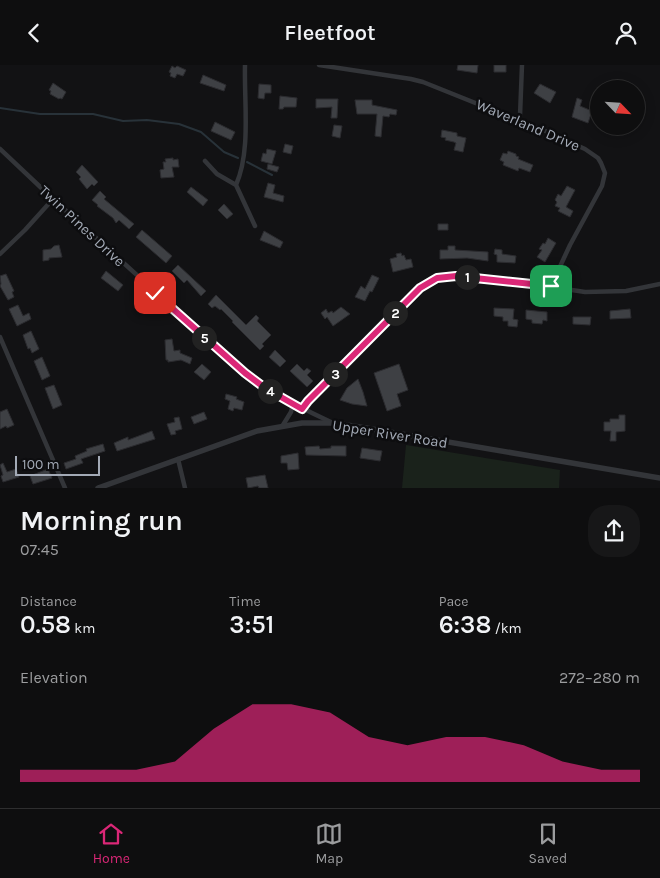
<!DOCTYPE html>
<html lang="en">
<head>
<meta charset="utf-8">
<style>
	:root { --surface:#0e0e0f; --page:#171718; --text:#f1f3f6; --muted:#9b9c9e; --line:#2e2e2f; --accent:#db2777 }
	body { margin:0; font-family:Karla,sans-serif; background:var(--page); color:var(--text); height:100vh; display:flex; flex-direction:column; font-size:19px; white-space:nowrap }
	* { box-sizing:border-box; margin:0 }
	p { font-size:16px; color:var(--muted) }
	.icon { flex:none; width:28px; height:28px; fill:none; stroke:currentColor; stroke-width:2; stroke-linecap:round; stroke-linejoin:round }
	.map { position:relative; height:423px; overflow:hidden }
	.drawer { display:flex; flex-direction:column; background:var(--surface); flex:1 }
	.drawer>* { flex:none }
	.needle { width:32px; rotate:115deg }
	.buttons { position:absolute; left:590px; top:15px; display:grid; gap:10px }
	.buttons a { display:grid; place-items:center; width:55px; height:55px; border-radius:50%; background:var(--surface); box-shadow:0 2px 12px #0003,0 0 0 1px var(--line); font-size:25px }
	.scale { position:absolute; left:15px; bottom:12px; width:85px; box-sizing:border-box; padding-left:5px; border:2px solid #a3aab6; border-top:0; font-size:14px; line-height:18px; white-space:nowrap; color:#a3aab6; -webkit-text-stroke:4px #0d0d0f; paint-order:stroke }
	.pin { position:absolute; display:grid; place-items:center; width:42px; height:42px; color:#fff; margin:-21px; border-radius:10px; box-shadow:0 2px 8px #0006 }
	.km { position:absolute; width:25px; height:25px; margin:-12px; border-radius:50%; background:#222; color:#fff; font-size:14px; line-height:25px; text-align:center }
	.round { display:grid; place-items:center; flex:none; width:52px; height:52px; border-radius:20px; background:var(--page) }
	.overview { display:flex; align-items:center; justify-content:space-between; height:85px; padding:0 20px }
	h1 { font-size:28px; font-weight:600; line-height:38px }
	.figures { display:grid; grid-template-columns:repeat(3,1fr); gap:8px; height:85px; padding:5px 20px }
	.figures div { display:grid; align-content:center }
	.figures b { font-size:25px; font-weight:600 }
	.figures small { font-size:14px; font-weight:400 }
	.figures p { font-size:14px }
	.chart { height:140px; padding:10px 20px }
	.chart p { display:flex; justify-content:space-between }
	.chart svg { width:100%; height:90px; margin-top:5px; fill:var(--accent); opacity:.7 }
	header { display:flex; justify-content:space-between; align-items:center; height:65px; padding:0 20px; background:var(--surface); font-size:22px; font-weight:600 }
	.menu { display:flex; justify-content:space-around; align-items:center; height:70px; border-top:1px solid var(--line); background:var(--surface); font-size:14px; color:var(--muted) }
	.menu a { display:grid; justify-items:center; gap:2px }
	.menu .current { color:var(--accent) }
	.map>svg:first-child { display:block }
	.green { fill:#1a221b }
	.lines { fill:none; stroke-linecap:round; stroke-linejoin:round }
	.stream { stroke:#283239; stroke-width:2 }
	.building { fill:#3e4044; stroke:#2c2c30 }
	.minor { stroke:#333539; stroke-width:4.5 }
	.tertiary { stroke:#333539; stroke-width:5.5 }
	.route-casing { stroke:#fff; stroke-width:10 }
	.route { stroke:#db2777; stroke-width:6 }
	.labels { text-anchor:middle; stroke-width:5; stroke-linejoin:round; paint-order:stroke }
	.street-label { font-size:15px; fill:#a3aab6; stroke:#0d0d0f }
</style>
</head>
<body>
<header><svg class="icon" aria-label="back" viewBox="0 0 24 24"><path d="M15 5l-7 7 7 7"/></svg>Fleetfoot<svg class="icon" aria-label="person" viewBox="0 0 24 24"><circle cx="12" cy="8" r="4"/><path d="M4 21q1-7 8-7t8 7"/></svg></header>
<div class="map">
<svg width="660" height="423" viewBox="0 0 660 423">
	<rect width="100%" height="100%" fill="#121214"/>
	<!-- green -->
	<path class="green" d="M 406,380 L 560,405 L 559,423 L 402,423 Z"/>
	<g class="lines">
		<!-- stream -->
		<path class="stream" d="M 0,43 L 40,49 L 93,49 L 123,56 L 147,55 L 179,59 L 201,67 L 224,87 L 238,93
			M 247,97 L 272,110"/>
	</g>
	<!-- building -->
	<path class="building" d="M 458,0 L 478,0 L 477,8 L 457,5 Z
		M 494,0 L 506,0 L 506,7 L 494,7 Z
		M 172,1 L 175,3 L 177,1 L 186,5 L 183,11 L 177,9 L 175,13 L 170,11 L 171,8 L 169,7 Z
		M 203,10 L 226,20 L 224,26 L 200,18 Z
		M 53,18 L 66,27 L 62,34 L 60,33 L 59,34 L 50,29 L 51,26 L 49,25 Z
		M 259,19 L 271,20 L 271,28 L 265,28 L 264,34 L 258,33 Z
		M 540,19 L 556,27 L 550,38 L 534,28 Z
		M 280,31 L 297,33 L 296,42 L 284,42 L 283,44 L 279,44 Z
		M 577,33 L 582,35 L 580,41 L 592,46 L 588,58 L 572,52 Z
		M 316,34 L 338,34 L 337,53 L 331,53 L 332,42 L 316,43 Z
		M 355,35 L 372,35 L 372,40 L 397,45 L 396,50 L 390,49 L 389,52 L 383,51 L 381,72 L 375,71 L 377,49 L 357,49 Z
		M 215,57 L 235,67 L 231,75 L 211,66 Z
		M 334,60 L 342,61 L 340,73 L 332,71 Z
		M 442,65 L 457,68 L 457,71 L 466,73 L 463,87 L 454,85 L 456,78 L 454,77 L 445,75 L 446,73 L 441,72 Z
		M 285,79 L 293,81 L 291,89 L 283,87 Z
		M 267,84 L 276,86 L 272,99 L 261,96 L 263,88 L 266,89 Z
		M 508,86 L 516,89 L 516,91 L 519,92 L 518,94 L 533,100 L 530,107 L 519,103 L 518,106 L 503,100 L 504,97 L 500,95 L 503,88 L 507,89 Z
		M 173,93 L 173,95 L 178,94 L 179,102 L 172,102 L 174,112 L 161,113 L 160,105 L 164,104 L 163,97 L 166,97 L 165,94 Z
		M 268,99 L 279,102 L 277,107 L 267,104 Z
		M 82,100 L 98,117 L 94,121 L 92,119 L 87,124 L 79,114 L 81,112 L 76,107 Z
		M 268,118 L 275,120 L 273,128 L 284,131 L 283,137 L 264,132 Z
		M 567,121 L 575,125 L 566,142 L 573,146 L 570,152 L 558,146 L 560,143 L 555,141 L 557,137 L 555,135 L 558,129 L 561,131 Z
		M 191,122 L 208,135 L 203,141 L 187,127 Z
		M 100,126 L 106,132 L 104,134 L 134,159 L 129,164 L 119,155 L 116,158 L 113,153 L 97,141 L 98,140 L 92,135 Z
		M 224,139 L 233,149 L 227,154 L 218,145 Z
		M 438,159 L 448,159 L 448,165 L 438,165 Z
		M 142,165 L 172,191 L 166,198 L 136,172 Z
		M 264,166 L 283,177 L 280,183 L 260,175 Z
		M 548,173 L 556,178 L 545,197 L 537,192 L 542,185 L 539,184 L 543,178 L 545,179 Z
		M 59,180 L 62,192 L 49,193 L 49,195 L 43,196 L 43,185 L 51,184 L 54,181 Z
		M 448,181 L 455,181 L 455,185 L 488,187 L 488,196 L 467,193 L 440,194 L 440,185 L 448,185 Z
		M 495,184 L 502,185 L 502,189 L 516,191 L 515,198 L 497,197 L 497,190 L 494,189 Z
		M 401,188 L 402,191 L 404,190 L 406,195 L 411,194 L 413,202 L 393,207 L 390,194 L 397,192 L 396,189 Z
		M 178,200 L 206,226 L 201,231 L 187,215 L 184,218 L 172,206 Z
		M 106,206 L 123,220 L 118,226 L 101,213 Z
		M 6,209 L 14,226 L 12,227 L 14,232 L 8,235 L 0,221 L 1,219 L 0,211 Z
		M 372,210 L 379,213 L 372,227 L 370,226 L 365,236 L 355,232 L 361,221 L 365,224 Z
		M 216,230 L 246,260 L 256,250 L 259,253 L 257,256 L 271,270 L 262,279 L 264,281 L 260,285 L 232,257 L 233,256 L 221,244 L 220,245 L 215,241 L 212,243 L 208,239 Z
		M 18,240 L 23,251 L 29,248 L 31,254 L 17,261 L 9,244 Z
		M 341,242 L 350,249 L 333,261 L 327,252 L 325,254 L 321,248 L 326,244 L 328,248 L 332,246 L 333,248 Z
		M 494,243 L 514,244 L 513,254 L 518,255 L 517,262 L 508,261 L 508,256 L 503,256 L 503,252 L 494,251 Z
		M 630,244 L 631,253 L 610,254 L 610,246 Z
		M 526,245 L 547,247 L 547,256 L 543,255 L 542,259 L 532,258 L 532,255 L 526,254 Z
		M 573,252 L 591,252 L 590,260 L 573,259 Z
		M 31,266 L 39,284 L 32,288 L 30,283 L 28,284 L 23,270 Z
		M 172,274 L 174,286 L 180,285 L 180,288 L 192,293 L 190,299 L 181,295 L 168,297 L 168,295 L 166,295 L 165,275 Z
		M 275,285 L 286,296 L 280,302 L 269,292 Z
		M 42,292 L 50,311 L 42,315 L 34,296 Z
		M 202,299 L 211,307 L 204,315 L 194,307 Z
		M 297,299 L 304,306 L 307,303 L 311,306 L 307,310 L 313,316 L 307,322 L 290,306 Z
		M 399,299 L 408,325 L 397,329 L 401,341 L 387,346 L 374,308 Z
		M 358,314 L 363,327 L 367,341 L 352,339 L 340,335 L 347,323 Z
		M 54,320 L 62,340 L 53,344 L 45,323 Z
		M 226,329 L 237,332 L 236,334 L 244,337 L 242,345 L 234,343 L 233,346 L 228,344 L 230,336 L 225,334 Z
		M 7,344 L 14,360 L 7,363 L 6,361 L 0,364 L 0,347 Z
		M 204,347 L 207,354 L 194,359 L 191,352 Z
		M 619,350 L 625,350 L 625,366 L 616,367 L 616,376 L 610,376 L 611,366 L 604,366 L 604,357 L 610,357 L 610,354 L 619,354 Z
		M 179,352 L 182,364 L 175,366 L 176,369 L 171,370 L 167,359 L 175,357 L 174,353 Z
		M 152,366 L 155,374 L 117,386 L 114,378 L 128,372 L 128,375 Z
		M 103,379 L 105,386 L 81,394 L 83,398 L 66,404 L 64,398 L 76,394 L 75,391 L 87,386 L 86,384 Z
		M 319,381 L 320,384 L 331,383 L 331,381 L 346,381 L 346,391 L 306,390 L 305,382 Z
		M 362,383 L 382,386 L 380,396 L 360,393 Z
		M 298,388 L 299,404 L 288,405 L 287,398 L 281,398 L 281,391 Z
		M 3,398 L 7,407 L 16,404 L 19,412 L 3,417 L 1,411 L 3,410 L 0,400 Z
		M 48,404 L 52,413 L 33,419 L 30,411 Z
		M 265,410 L 268,423 L 259,423 L 258,421 L 248,423 L 246,413 Z"/>
	<g class="lines">
		<!-- minor -->
		<path class="minor" d="M 245,0 C 244,38 251,86 236,120 L 255,161
			M 319,0 L 411,14 L 423,17 L 543,65 L 585,84 L 598,93 L 601,98 L 605,108 L 602,121 L 570,180 L 551,221
			M 518,56 L 520,51 L 522,0
			M 0,84 L 53,134 L 245,308 C 273,328 302,344 333,358
			M 205,96 L 217,109 L 236,120
			M 0,189 L 25,165 L 53,134
			M 0,272 L 65,423
			M 303,344 L 308,336 L 409,233 L 430,216 L 449,211 L 512,216 L 585,227 L 626,226 L 660,219
			M 283,360 L 291,347 L 293,339
			M 178,394 L 185,423"/>
		<!-- tertiary -->
		<path class="tertiary" d="M 98,423 L 257,366 L 302,358 L 334,358 L 372,364 L 660,413"/>
	</g>
	<g class="lines">
		<defs>
			<path id="route" d="M 155,228 L 245,308 L 265,323 L 302,344 L 308,336 L 420,223 L 437,213 L 456,211 L 551,221"/>
		</defs>
		<!-- route casing -->
		<use href="#route" class="route-casing"/>
		<!-- route -->
		<use href="#route" class="route"/>
	</g>
	<g class="labels">
		<!-- street labels -->
		<g class="street-label">
			<text transform="translate(528 60) rotate(23)" y="5">Waverland Drive</text>
			<text transform="translate(82 161) rotate(43)" y="5">Twin Pines Drive</text>
			<text transform="translate(390 369) rotate(9)" y="5">Upper River Road</text>
		</g>
	</g>
</svg>
<div class="buttons">
<a><svg class="needle" viewBox="-14 -14 28 28"><path d="M0-13l5 13h-10z" fill="#e53935"/><path d="M0 13l5-13h-10z" fill="#9b9c9e"/></svg></a>
</div>
<div class="scale">100 m</div>
<div class="pin" style="left:551px;top:221px;background:#1e9e55"><svg class="icon" aria-label="arrive" viewBox="0 0 24 24"><path d="M6 21V4h12l-3 4 3 4H6"/></svg></div>
<div class="pin" style="left:155px;top:228px;background:#d93025"><svg class="icon" aria-label="check" viewBox="0 0 24 24"><path d="M5 12l5 5 9-10"/></svg></div>
<b class="km" style="left:467px;top:212px">1</b>
<b class="km" style="left:395px;top:248px">2</b>
<b class="km" style="left:335px;top:309px">3</b>
<b class="km" style="left:270px;top:326px">4</b>
<b class="km" style="left:204px;top:273px">5</b>
</div>
<section class="drawer">
<div class="overview"><div><h1>Morning run</h1><p>07:45</p></div><a class="round"><svg class="icon" aria-label="share" viewBox="0 0 24 24"><path d="M12 15V3M7 8l5-5 5 5M5 13v7h14v-7"/></svg></a></div>
<div class="figures">
<div><p>Distance</p><b>0.58<small> km</small></b></div>
<div><p>Time</p><b>3:51</b></div>
<div><p>Pace</p><b>6:38<small> /km</small></b></div>
</div>
<div class="chart"><p><span>Elevation</span>272–280 m</p>
<svg viewBox="0 0 160 44" preserveAspectRatio="none"><path d="M0 44V38L10 38L20 38L30 38L40 34L50 18L60 6L70 6L80 10L90 22L100 26L110 22L120 22L130 26L140 34L150 38L160 38V44z"/></svg>
</div>
</section>
<nav class="menu">
<a class="current"><svg class="icon" aria-label="home" viewBox="0 0 24 24"><path d="M3 11l9-7 9 7M6 9v11h12V9"/></svg>Home</a>
<a><svg class="icon" aria-label="map" viewBox="0 0 24 24"><path d="M3 6l6-2 6 2 6-2v14l-6 2-6-2-6 2zM9 4v14M15 6v14"/></svg>Map</a>
<a><svg class="icon" aria-label="saved" viewBox="0 0 24 24"><path d="M7 4h10v16l-5-4-5 4z"/></svg>Saved</a>
</nav>
</body>
</html>
